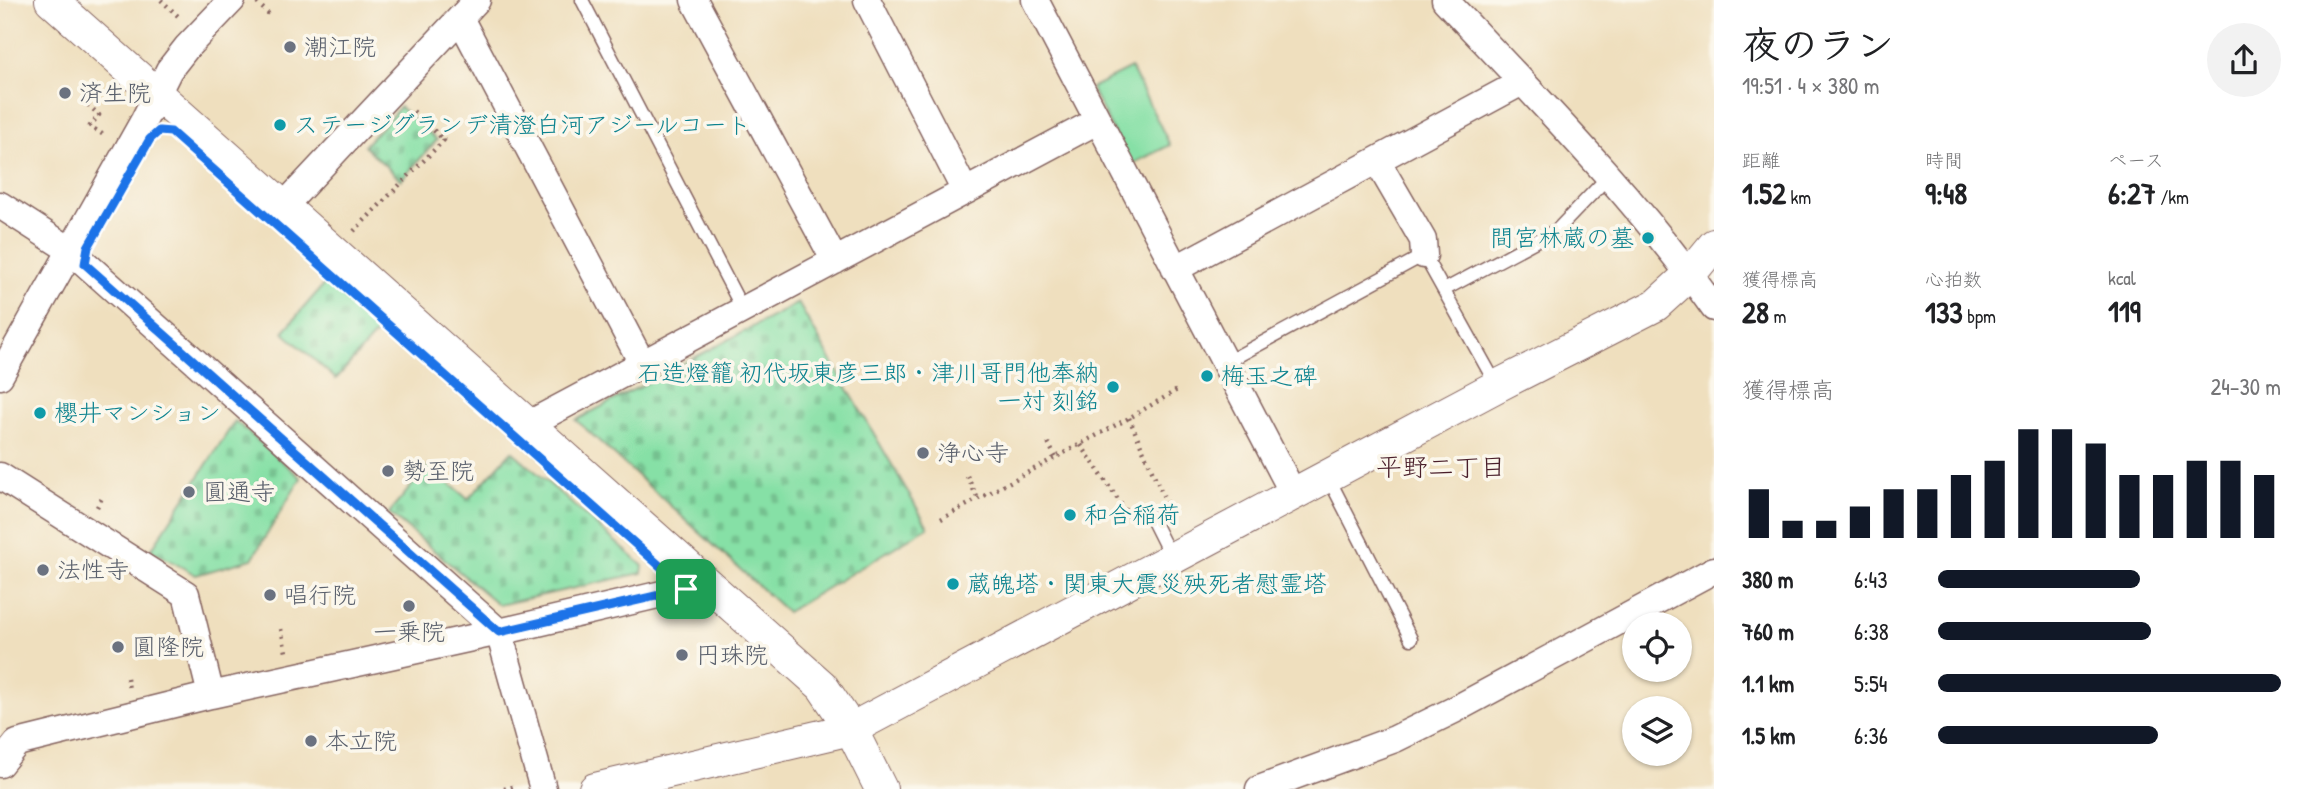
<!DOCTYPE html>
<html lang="ja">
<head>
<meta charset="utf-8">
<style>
	:root { --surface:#fff; --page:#f2f2f2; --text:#202124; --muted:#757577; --accent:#111827 }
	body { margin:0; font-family:"Patrick Hand","Klee One",sans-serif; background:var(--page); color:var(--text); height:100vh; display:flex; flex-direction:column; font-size:26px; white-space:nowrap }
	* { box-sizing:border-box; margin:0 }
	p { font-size:23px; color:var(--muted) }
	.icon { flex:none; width:38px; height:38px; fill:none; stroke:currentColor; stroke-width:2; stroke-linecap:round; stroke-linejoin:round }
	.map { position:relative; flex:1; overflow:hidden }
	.side { display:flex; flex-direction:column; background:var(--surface); width:595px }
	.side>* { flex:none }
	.fabs { position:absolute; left:1622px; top:612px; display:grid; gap:14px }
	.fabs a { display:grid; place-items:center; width:70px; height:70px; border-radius:50%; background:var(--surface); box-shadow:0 2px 5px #0004; font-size:35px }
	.pin { position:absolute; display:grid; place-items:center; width:60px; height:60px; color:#fff; margin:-30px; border-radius:14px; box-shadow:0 4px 10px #0006 }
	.round { display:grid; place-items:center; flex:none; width:74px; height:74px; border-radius:37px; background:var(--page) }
	.headline { display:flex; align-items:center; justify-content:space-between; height:119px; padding:0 28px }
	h1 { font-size:38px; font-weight:700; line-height:52px }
	.figures { display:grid; grid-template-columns:repeat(3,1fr); gap:10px; height:119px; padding:7px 28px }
	.figures div { display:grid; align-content:center }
	.figures b { font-size:30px; font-weight:700 }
	.figures small { font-size:19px; font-weight:400 }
	.figures p { font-size:19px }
	.chart { height:196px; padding:14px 28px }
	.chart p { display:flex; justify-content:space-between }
	.chart svg { width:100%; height:126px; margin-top:7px; stroke:var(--accent); stroke-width:6 }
	ul { padding:0 28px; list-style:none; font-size:23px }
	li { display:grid; grid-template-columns:112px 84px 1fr; align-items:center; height:52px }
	li i { height:18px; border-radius:9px; background:var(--accent) }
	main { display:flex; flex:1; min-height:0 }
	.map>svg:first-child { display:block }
	.cemetery { fill:url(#cemetery-stones); stroke:#688068; stroke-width:2 }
	.park { fill:#86e0a6; stroke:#688068; stroke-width:2 }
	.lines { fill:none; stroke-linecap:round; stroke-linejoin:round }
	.service-casing { stroke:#84625e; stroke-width:15 }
	.minor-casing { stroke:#84625e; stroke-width:29 }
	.tertiary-casing { stroke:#84625e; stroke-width:34 }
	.path { stroke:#84625e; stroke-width:4.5; stroke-dasharray:2 5; stroke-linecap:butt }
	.service { stroke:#fff; stroke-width:12 }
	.minor { stroke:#fff; stroke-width:26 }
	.tertiary { stroke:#fff; stroke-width:32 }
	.route-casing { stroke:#fff; stroke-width:14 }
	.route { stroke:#1a73e8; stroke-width:9 }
	.worship-dot { fill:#6b7280; stroke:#fbf7ec; stroke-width:2.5 }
	.culture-dot { fill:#0f9aa8; stroke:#fbf7ec; stroke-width:2.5 }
	.labels { text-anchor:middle; stroke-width:7; stroke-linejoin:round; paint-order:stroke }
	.worship-label { font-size:24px; fill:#5b616d; stroke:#fbf7ec; text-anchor:start }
	.culture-label { font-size:24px; fill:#0d838f; stroke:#fbf7ec; text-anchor:start }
	.neighbourhood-label { font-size:26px; fill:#4a1f2b; stroke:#fbf7ec }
</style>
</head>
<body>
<main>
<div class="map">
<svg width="1714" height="789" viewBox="0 0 1714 789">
	<defs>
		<pattern id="cemetery-stones" width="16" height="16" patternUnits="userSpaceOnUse" patternTransform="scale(1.75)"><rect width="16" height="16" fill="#86e0a6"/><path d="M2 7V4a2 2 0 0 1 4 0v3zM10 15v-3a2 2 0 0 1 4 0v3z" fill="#75c08f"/></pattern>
	</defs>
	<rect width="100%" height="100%" fill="#fbf7ec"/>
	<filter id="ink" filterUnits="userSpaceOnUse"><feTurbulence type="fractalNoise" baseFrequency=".0143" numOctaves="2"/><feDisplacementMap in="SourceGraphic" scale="14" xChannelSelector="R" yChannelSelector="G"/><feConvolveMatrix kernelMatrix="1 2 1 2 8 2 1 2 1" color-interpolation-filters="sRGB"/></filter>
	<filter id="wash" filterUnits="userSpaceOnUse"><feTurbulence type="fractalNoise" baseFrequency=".00686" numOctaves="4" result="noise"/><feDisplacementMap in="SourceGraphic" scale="28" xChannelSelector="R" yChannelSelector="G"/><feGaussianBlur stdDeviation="1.57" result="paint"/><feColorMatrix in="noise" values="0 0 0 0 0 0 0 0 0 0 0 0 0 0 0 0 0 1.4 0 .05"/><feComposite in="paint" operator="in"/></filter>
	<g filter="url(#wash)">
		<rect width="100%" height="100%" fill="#efdfbe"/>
		<!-- cemetery -->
		<path class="cemetery" d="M 400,107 L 437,140 L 401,180 L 364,146 Z
			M 326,282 L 382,327 L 336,379 L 283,332 Z
			M 798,303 L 928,527 L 787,612 L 576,420 Z
			M 235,421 L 301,478 L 252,559 L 196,575 L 151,550 Z
			M 512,451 L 643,566 L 642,573 L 499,605 L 389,513 L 428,466 L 468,499 Z"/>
		<!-- park -->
		<path class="park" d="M 1131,68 L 1170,145 L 1130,165 L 1091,88 Z"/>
	</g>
	<g filter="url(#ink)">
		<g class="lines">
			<defs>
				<path id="service" d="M 582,0 L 743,310
					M 1444,290 L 1558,229 L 1608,177
					M 1225,363 L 1424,255 L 1497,386
					M 1328,477 L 1411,639
					M 1150,515 L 1172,559"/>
				<path id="minor" d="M 694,0 L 835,261
					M 867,0 L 965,191
					M 1035,0 L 1294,495
					M 1445,0 C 1538,99 1635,197 1714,308
					M 460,18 L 642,363
					M 1377,161 L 1423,240 L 1424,255
					M 0,205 L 70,250 L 499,632 L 543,789
					M 283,207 L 477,0
					M 1175,269 L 1522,82
					M 0,376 L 144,120 L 169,70 L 187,47 L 232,0
					M 529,424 L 1097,121
					M 0,476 L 186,594 L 211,695
					M 0,764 L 17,743 L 211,695 L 499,632 L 709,583
					M 1259,789 L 1395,739 L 1454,710 L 1714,570"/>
				<path id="tertiary" d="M 51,0 L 822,686 L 851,729 L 881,789
					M 595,789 L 851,729 L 1497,386 L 1656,305 L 1690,274 L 1714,245"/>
			</defs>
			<!-- service casing -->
			<use href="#service" class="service-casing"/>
			<!-- minor casing -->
			<use href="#minor" class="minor-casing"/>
			<!-- tertiary casing -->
			<use href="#tertiary" class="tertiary-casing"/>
			<!-- path -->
			<path class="path" d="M 161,0 L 179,17
				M 257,3 L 271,16
				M 83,100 L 99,115 L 90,126 L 105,136
				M 354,231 L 444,140 L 411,109
				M 1129,418 L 1166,502
				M 1048,443 L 1056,458
				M 1081,445 L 1131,519
				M 967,476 L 978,499
				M 97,507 L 102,498
				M 941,519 L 1129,418 L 1179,389
				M 281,629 L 286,652
				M 724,653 L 736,650
				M 127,678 L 129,689
				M 504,789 L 516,786"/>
			<!-- service -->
			<use href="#service" class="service"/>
			<!-- minor -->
			<use href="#minor" class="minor"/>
			<!-- tertiary -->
			<use href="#tertiary" class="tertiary"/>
		</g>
	</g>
	<g class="lines" filter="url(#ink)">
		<defs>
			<path id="route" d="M 159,131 L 171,132 L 686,589 L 499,632 L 85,264 L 88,247 L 150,139 Z"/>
		</defs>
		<!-- route casing -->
		<use href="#route" class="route-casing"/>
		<!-- route -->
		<use href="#route" class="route"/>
	</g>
	<!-- markers -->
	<g class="worship-dot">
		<circle cx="290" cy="47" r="7"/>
		<circle cx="65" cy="93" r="7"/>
		<circle cx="923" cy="453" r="7"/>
		<circle cx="388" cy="471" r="7"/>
		<circle cx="189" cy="492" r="7"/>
		<circle cx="43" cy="570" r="7"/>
		<circle cx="270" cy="595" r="7"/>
		<circle cx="409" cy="606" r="7"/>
		<circle cx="118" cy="647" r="7"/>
		<circle cx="682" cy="655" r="7"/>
		<circle cx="311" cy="741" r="7"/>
	</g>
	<g class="culture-dot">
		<circle cx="280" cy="125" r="7"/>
		<circle cx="1648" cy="238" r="7"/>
		<circle cx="1207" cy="376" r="7"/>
		<circle cx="1113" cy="387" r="7"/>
		<circle cx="40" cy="413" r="7"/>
		<circle cx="1070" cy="515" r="7"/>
		<circle cx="953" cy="584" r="7"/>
	</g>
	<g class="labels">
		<!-- worship labels -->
		<g class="worship-label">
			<text x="304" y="55">潮江院</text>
			<text x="79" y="101">済生院</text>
			<text x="937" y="461">浄心寺</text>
			<text x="402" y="479">勢至院</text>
			<text x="203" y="500">圓通寺</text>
			<text x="57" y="578">法性寺</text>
			<text x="284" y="603">唱行院</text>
			<text x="409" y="640" text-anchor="middle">一乗院</text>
			<text x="132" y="655">圓隆院</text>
			<text x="696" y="663">円珠院</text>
			<text x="325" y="749">本立院</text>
		</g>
		<!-- culture labels -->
		<g class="culture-label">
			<text x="294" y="133">ステージグランデ清澄白河アジールコート</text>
			<text x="1634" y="246" text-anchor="end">間宮林蔵の墓</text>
			<text x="1099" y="381" text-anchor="end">石造燈籠 初代坂東彦三郎・津川哥門他奉納<tspan x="1099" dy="28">一対 刻銘</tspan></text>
			<text x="1221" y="384">梅玉之碑</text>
			<text x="54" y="421">櫻井マンション</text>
			<text x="1084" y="523">和合稲荷</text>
			<text x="967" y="592">蔵魄塔・関東大震災殃死者慰霊塔</text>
		</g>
		<!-- neighbourhood labels -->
		<g class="neighbourhood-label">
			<text x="1441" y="476">平野二丁目</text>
		</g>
	</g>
</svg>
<div class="fabs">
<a><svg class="icon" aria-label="locate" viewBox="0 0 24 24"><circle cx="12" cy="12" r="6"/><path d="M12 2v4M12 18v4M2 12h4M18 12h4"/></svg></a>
<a><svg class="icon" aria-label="layers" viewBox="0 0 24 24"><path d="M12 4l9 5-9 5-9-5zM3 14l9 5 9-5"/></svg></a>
</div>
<div class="pin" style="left:686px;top:589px;background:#1e9e55"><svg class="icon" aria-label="arrive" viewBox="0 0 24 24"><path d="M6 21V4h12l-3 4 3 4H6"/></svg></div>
</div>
<section class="side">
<div class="headline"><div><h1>夜のラン</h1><p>19:51 · 4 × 380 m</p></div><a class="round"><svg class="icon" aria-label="share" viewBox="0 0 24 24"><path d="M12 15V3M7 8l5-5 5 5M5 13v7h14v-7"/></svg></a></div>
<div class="figures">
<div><p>距離</p><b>1.52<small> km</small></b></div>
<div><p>時間</p><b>9:48</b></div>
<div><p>ペース</p><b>6:27<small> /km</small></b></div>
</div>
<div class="figures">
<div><p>獲得標高</p><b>28<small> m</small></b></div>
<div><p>心拍数</p><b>133<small> bpm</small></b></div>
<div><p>kcal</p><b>119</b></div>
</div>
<div class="chart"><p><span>獲得標高</span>24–30 m</p>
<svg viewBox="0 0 160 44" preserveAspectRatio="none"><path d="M5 44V27M15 44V38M25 44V38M35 44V33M45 44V27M55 44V27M65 44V22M75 44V17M85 44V6M95 44V6M105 44V11M115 44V22M125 44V22M135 44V17M145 44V17M155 44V22"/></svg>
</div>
<ul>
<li><b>380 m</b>6:43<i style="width:59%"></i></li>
<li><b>760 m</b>6:38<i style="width:62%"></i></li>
<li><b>1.1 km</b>5:54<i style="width:100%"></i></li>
<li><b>1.5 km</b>6:36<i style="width:64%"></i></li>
</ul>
</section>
</main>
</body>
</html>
